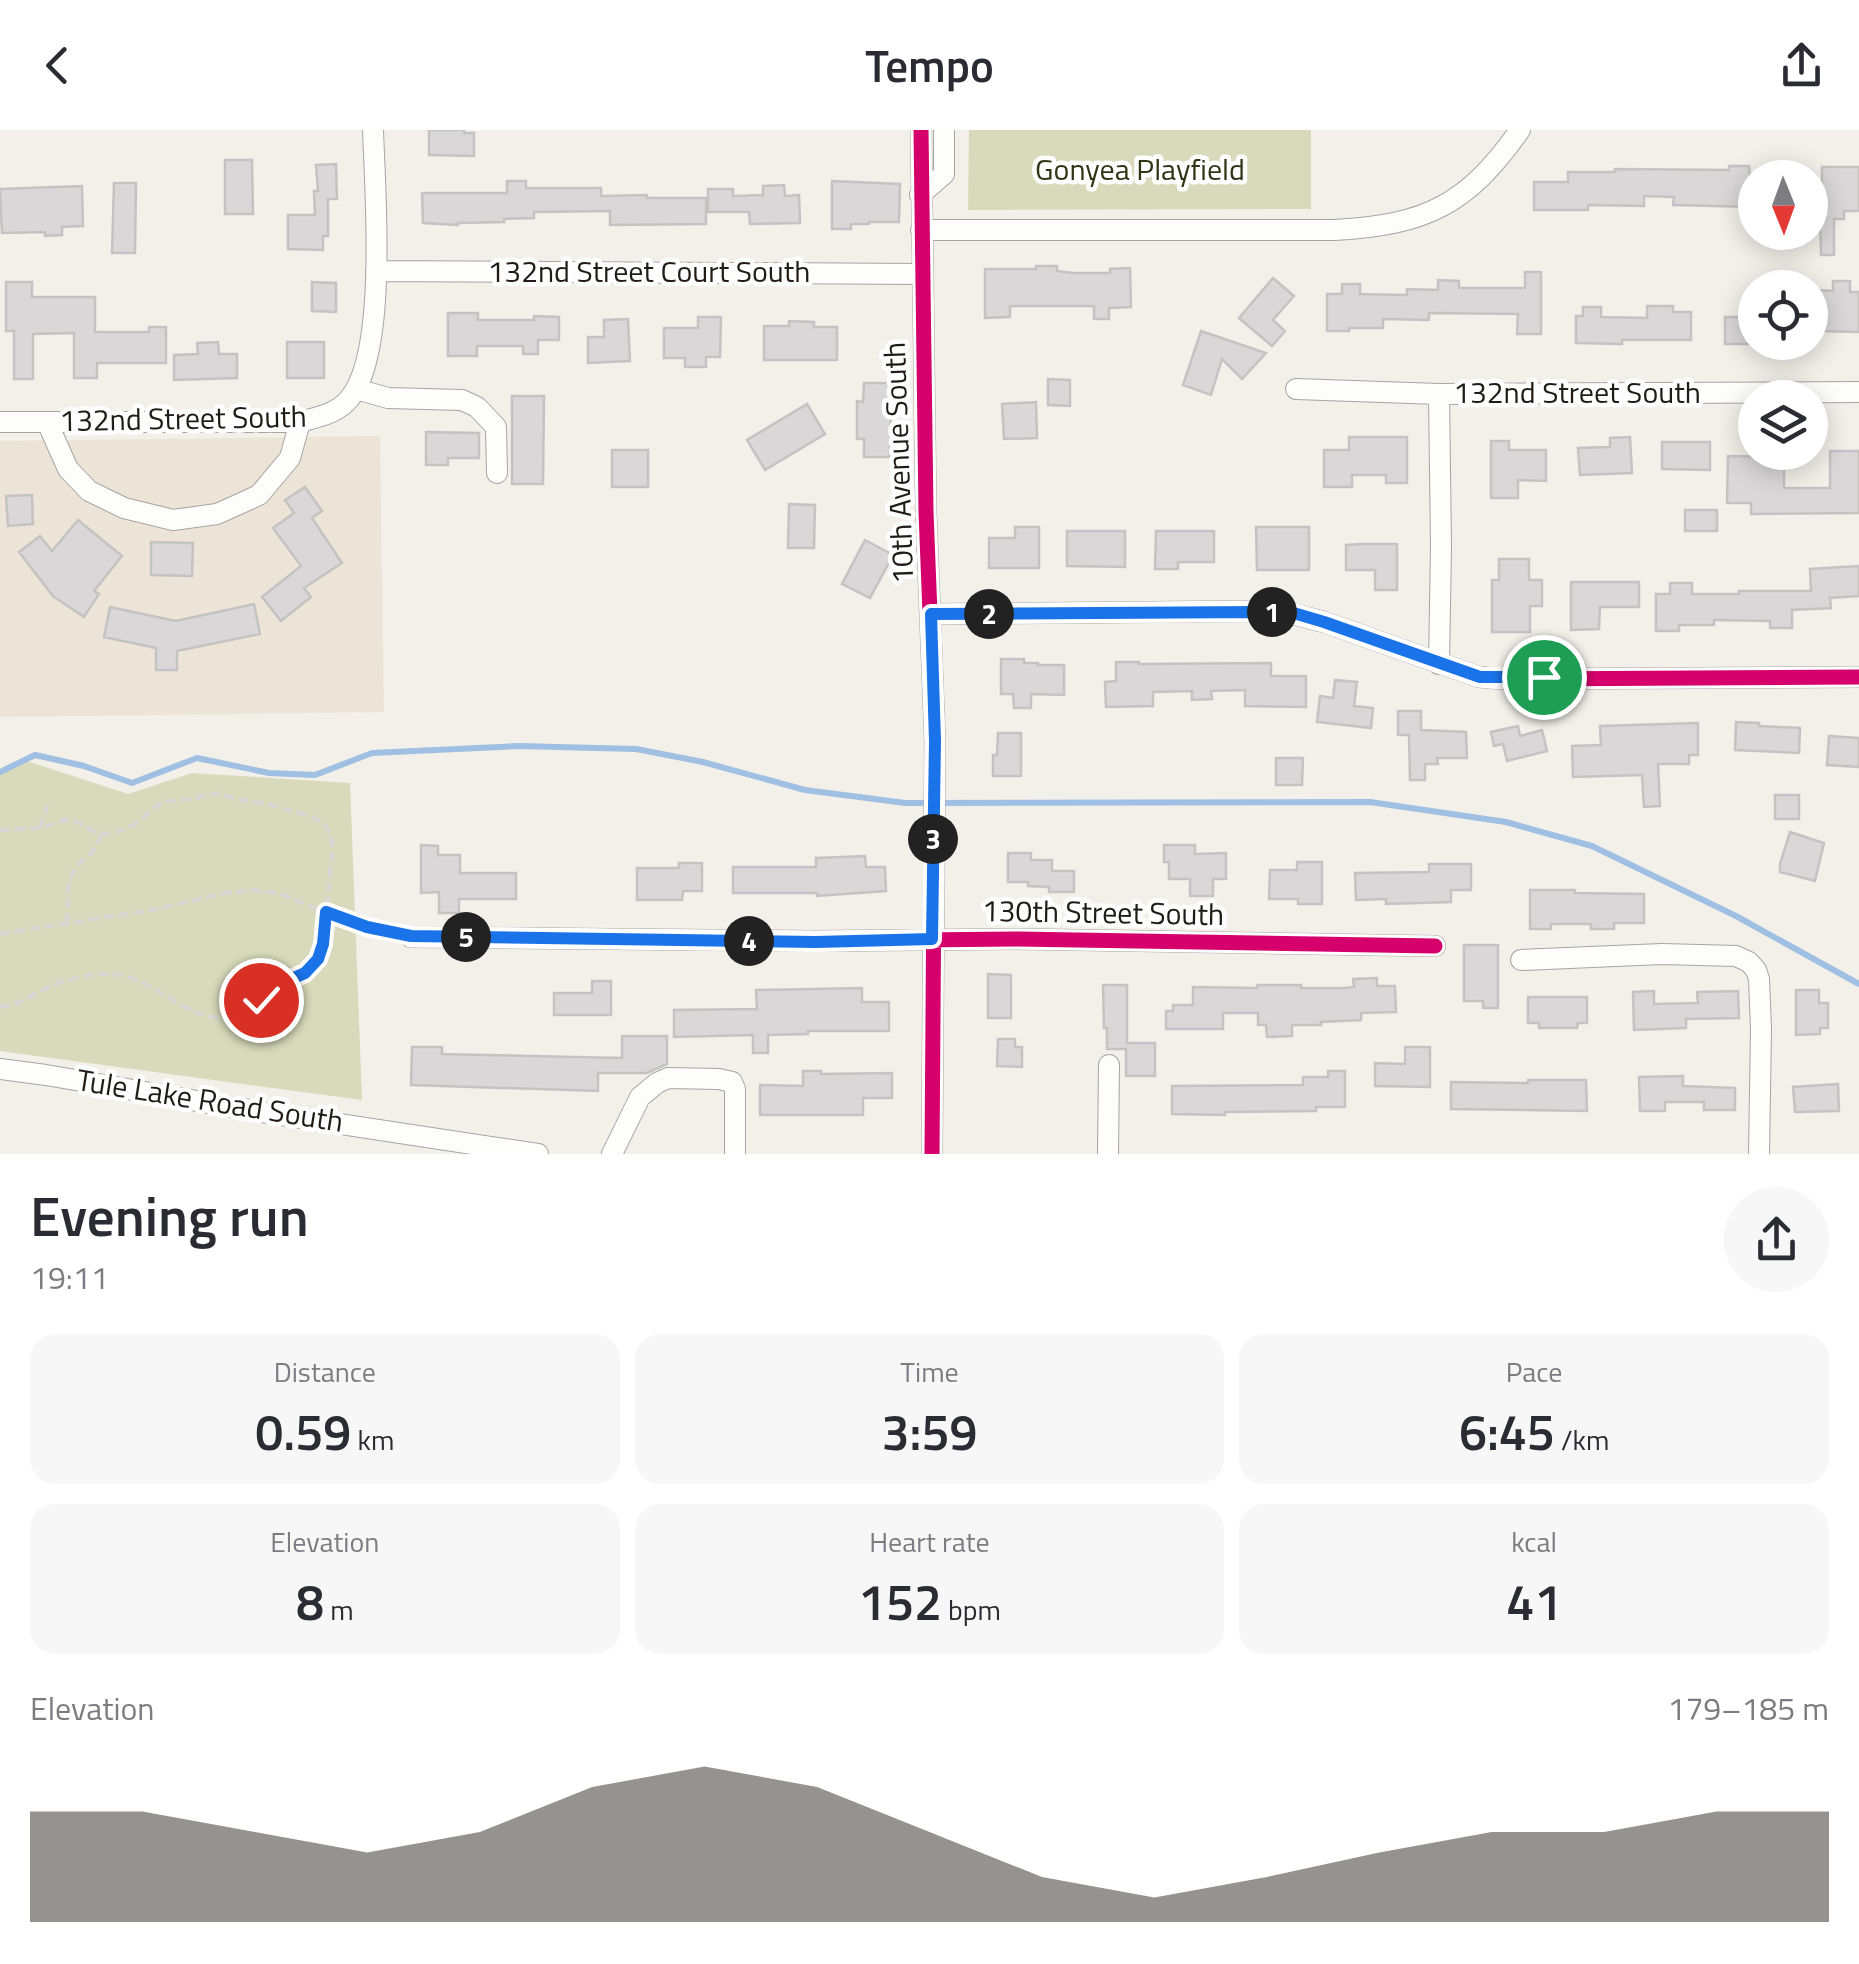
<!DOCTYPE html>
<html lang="en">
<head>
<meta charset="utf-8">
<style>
	:root { --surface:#fff; --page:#f7f7f7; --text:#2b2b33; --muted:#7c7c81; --accent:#696561 }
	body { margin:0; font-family:"Titillium Web",sans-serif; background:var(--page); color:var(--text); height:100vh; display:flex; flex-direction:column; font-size:38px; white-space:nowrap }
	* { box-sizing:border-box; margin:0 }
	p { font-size:32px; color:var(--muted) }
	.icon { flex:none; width:55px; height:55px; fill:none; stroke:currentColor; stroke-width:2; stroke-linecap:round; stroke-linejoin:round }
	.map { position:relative; height:1024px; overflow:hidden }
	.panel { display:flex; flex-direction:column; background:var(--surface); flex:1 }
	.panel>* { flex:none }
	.needle { width:65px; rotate:179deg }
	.tools { position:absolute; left:1738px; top:30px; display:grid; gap:20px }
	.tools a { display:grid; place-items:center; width:90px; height:90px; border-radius:50%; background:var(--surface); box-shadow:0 5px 25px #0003; font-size:50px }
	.pin { position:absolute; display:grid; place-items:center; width:85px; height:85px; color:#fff; margin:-42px; border:5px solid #fff; border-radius:50%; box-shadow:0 2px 10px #0007 }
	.km { position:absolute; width:50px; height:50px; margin:-25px; border-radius:50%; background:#222; color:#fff; font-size:28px; line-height:50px; text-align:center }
	.round { display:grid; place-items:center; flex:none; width:105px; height:105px; border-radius:52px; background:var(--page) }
	.head { display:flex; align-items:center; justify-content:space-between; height:170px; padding:0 30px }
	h1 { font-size:55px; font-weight:600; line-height:75px }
	.metrics { display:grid; grid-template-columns:repeat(3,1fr); gap:15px; height:170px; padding:10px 30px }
	.metrics div { display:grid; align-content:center; border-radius:25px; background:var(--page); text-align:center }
	.metrics b { font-size:50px; font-weight:600 }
	.metrics small { font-size:28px; font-weight:400 }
	.metrics p { font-size:28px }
	.chart { height:280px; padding:20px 30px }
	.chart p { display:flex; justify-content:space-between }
	.chart svg { width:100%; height:180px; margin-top:10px; fill:var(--accent); opacity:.7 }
	header { display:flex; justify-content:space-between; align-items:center; height:130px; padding:0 30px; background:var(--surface); font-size:45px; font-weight:600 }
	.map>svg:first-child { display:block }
	.built { fill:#ede4d8 }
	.green { fill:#d8dabb }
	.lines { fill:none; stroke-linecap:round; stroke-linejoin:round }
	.stream { stroke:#9fbfe3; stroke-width:6 }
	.building { fill:#d9d7d7; stroke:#c5c3c2; stroke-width:2.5 }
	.minor-casing { stroke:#a8a5a1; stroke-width:22 }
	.path { stroke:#d8d7d5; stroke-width:4; stroke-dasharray:10 5; stroke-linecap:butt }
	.minor { stroke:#fdfdfc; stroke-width:20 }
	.cycleway-casing { stroke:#fefefe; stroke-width:21 }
	.cycleway { stroke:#d6006c; stroke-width:15 }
	.route-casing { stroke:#fff; stroke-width:20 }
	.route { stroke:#1a73e8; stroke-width:12 }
	.labels { text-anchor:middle; stroke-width:9; stroke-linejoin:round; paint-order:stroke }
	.park-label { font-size:30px; fill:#303314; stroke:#fefefe }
	.street-label { font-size:30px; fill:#1e1b18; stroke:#fefefe }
</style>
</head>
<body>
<header><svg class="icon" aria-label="back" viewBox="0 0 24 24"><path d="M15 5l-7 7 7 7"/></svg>Tempo<svg class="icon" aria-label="share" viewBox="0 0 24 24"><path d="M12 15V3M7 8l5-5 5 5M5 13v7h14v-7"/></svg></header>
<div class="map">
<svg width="1859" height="1024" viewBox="0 0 1859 1024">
	<rect width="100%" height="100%" fill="#f3efe9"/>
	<!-- built -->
	<path class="built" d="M 380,306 L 384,582 L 0,587 L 0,311 Z"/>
	<!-- green -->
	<path class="green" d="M 969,0 L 1311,0 L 1311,79 L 968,80 Z
		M 24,630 L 128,664 L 192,643 L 350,653 L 362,970 L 0,921 L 0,642 Z"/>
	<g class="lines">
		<!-- stream -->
		<path class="stream" d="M 0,642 L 35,625 L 84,636 L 132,653 L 197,628 L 269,643 L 315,645 L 372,623 L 519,616 L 636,619 L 703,632 L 805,660 L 905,673 L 1370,672 L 1506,692 L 1592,716 L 1736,786 L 1859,854"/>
	</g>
	<!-- building -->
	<path class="building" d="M 429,0 L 464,0 L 464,3 L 474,3 L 474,26 L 429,25 Z
		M 225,30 L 252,30 L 253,84 L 225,84 Z
		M 336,34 L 337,69 L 328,69 L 328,106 L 323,106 L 323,120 L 288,119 L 288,85 L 315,85 L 314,61 L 318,61 L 316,35 Z
		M 1729,36 L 1749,36 L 1750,47 L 1755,47 L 1755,77 L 1673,75 L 1674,67 L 1644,66 L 1644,76 L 1588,75 L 1588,80 L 1534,80 L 1534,52 L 1568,52 L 1568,42 L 1615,42 L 1615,39 L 1729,40 Z
		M 1822,37 L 1859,37 L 1859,81 L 1844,81 L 1844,89 L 1834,89 L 1834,125 L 1821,125 L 1820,89 L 1810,89 L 1810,55 L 1822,55 Z
		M 507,51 L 526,51 L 526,58 L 601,58 L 601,66 L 647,65 L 647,68 L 706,68 L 706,94 L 610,95 L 610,81 L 534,82 L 534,88 L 504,89 L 504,92 L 458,93 L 458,95 L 423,93 L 422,63 L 507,63 Z
		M 832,51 L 900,54 L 899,92 L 869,92 L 869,94 L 851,94 L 851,99 L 832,99 Z
		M 114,53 L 136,53 L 135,123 L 112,123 Z
		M 784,55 L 785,66 L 799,65 L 800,93 L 750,94 L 749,82 L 708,82 L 708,59 L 733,59 L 733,66 L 763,65 L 763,56 Z
		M 82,56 L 83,96 L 62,97 L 62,105 L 45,106 L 45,102 L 2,103 L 0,59 Z
		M 1036,136 L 1057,136 L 1057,141 L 1073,143 L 1110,143 L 1110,139 L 1130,138 L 1131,177 L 1109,178 L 1109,189 L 1094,189 L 1094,176 L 1010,176 L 1010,187 L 985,188 L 985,139 L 1036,139 Z
		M 1525,142 L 1541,142 L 1541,204 L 1517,204 L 1518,184 L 1429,183 L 1429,190 L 1383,189 L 1383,198 L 1349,198 L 1349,201 L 1327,201 L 1327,164 L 1342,164 L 1342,154 L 1360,154 L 1360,164 L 1407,165 L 1407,159 L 1438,160 L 1438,150 L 1459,151 L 1459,158 L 1525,158 Z
		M 1273,148 L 1294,166 L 1273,190 L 1285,201 L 1272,216 L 1239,188 Z
		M 1833,151 L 1850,151 L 1850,162 L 1859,162 L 1859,202 L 1818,201 L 1818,160 L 1833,161 Z
		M 6,152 L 32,152 L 32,167 L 95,167 L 95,202 L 149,202 L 149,197 L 166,197 L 166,233 L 97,233 L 97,248 L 74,248 L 74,203 L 33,204 L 33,249 L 14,249 L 14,201 L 6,201 Z
		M 312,152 L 336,153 L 336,182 L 312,181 Z
		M 1647,176 L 1673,176 L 1673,182 L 1691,182 L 1691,210 L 1622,210 L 1622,214 L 1576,213 L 1576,186 L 1583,186 L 1583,177 L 1601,177 L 1601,187 L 1647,188 Z
		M 448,183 L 478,183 L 478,190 L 534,190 L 534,186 L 559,187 L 559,210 L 538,210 L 538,224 L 523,224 L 523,216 L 477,216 L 477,226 L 448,226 Z
		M 698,187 L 721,187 L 720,227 L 706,227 L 706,237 L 685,237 L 685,228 L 664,228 L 664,198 L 698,198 Z
		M 1725,187 L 1755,187 L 1755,214 L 1725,214 Z
		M 628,189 L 630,231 L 588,233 L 588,207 L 604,207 L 604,190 Z
		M 789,191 L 814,192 L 814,197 L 837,197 L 837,230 L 764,230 L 764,196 L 789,196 Z
		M 1201,201 L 1266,223 L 1242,249 L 1222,229 L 1211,265 L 1183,255 Z
		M 218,212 L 219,224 L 237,224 L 237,248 L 174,250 L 174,225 L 198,224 L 197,213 Z
		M 287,212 L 324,212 L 324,248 L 287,248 Z
		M 1048,249 L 1070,250 L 1070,276 L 1048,275 Z
		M 864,253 L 891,253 L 890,327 L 864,327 L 864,309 L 857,309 L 857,271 L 863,272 Z
		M 512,266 L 544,266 L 543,354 L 512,354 Z
		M 1036,272 L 1037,308 L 1004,309 L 1002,274 Z
		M 807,274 L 825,304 L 765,340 L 747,310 Z
		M 426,302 L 479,303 L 479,328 L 448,328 L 448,335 L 426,335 Z
		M 1349,307 L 1407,307 L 1407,353 L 1386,353 L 1386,345 L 1352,345 L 1352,357 L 1324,357 L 1324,320 L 1349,320 Z
		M 1630,307 L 1632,343 L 1580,345 L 1578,318 L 1610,317 L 1610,308 Z
		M 1491,311 L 1509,311 L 1509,320 L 1546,320 L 1546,351 L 1518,350 L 1518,368 L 1491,368 Z
		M 1662,312 L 1710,312 L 1710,340 L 1662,339 Z
		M 612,320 L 648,320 L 648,357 L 612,357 Z
		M 1830,321 L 1859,321 L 1859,383 L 1751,384 L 1751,373 L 1727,373 L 1728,326 L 1784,327 L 1784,358 L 1830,358 Z
		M 305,357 L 322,381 L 312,388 L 342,433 L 304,458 L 311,467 L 281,491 L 262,467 L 301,436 L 273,398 L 294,383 L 285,370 Z
		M 32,365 L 33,394 L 8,396 L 6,366 Z
		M 789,374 L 815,375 L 814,418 L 788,418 Z
		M 1685,380 L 1717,380 L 1717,401 L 1685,401 Z
		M 78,390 L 122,426 L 94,461 L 99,464 L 84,487 L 53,466 L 19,422 L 40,406 L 52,421 Z
		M 1015,397 L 1039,397 L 1039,438 L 989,438 L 989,408 L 1015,408 Z
		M 1256,397 L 1309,397 L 1309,440 L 1257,440 Z
		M 1067,401 L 1125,401 L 1125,437 L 1067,436 Z
		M 1156,401 L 1214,401 L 1214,432 L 1178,432 L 1178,439 L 1155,439 Z
		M 865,410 L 893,425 L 870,468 L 842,454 Z
		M 151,412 L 193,413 L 192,446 L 151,445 Z
		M 1362,414 L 1397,414 L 1397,460 L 1375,460 L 1375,440 L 1346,440 L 1346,415 Z
		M 1499,429 L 1529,429 L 1529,450 L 1542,450 L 1542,476 L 1530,476 L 1530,502 L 1492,502 L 1492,450 L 1499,450 Z
		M 1859,436 L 1859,466 L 1830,468 L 1831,478 L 1792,480 L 1792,498 L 1770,498 L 1770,491 L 1714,490 L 1714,495 L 1679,495 L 1679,501 L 1656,501 L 1656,464 L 1670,464 L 1670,453 L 1692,453 L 1692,464 L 1739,464 L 1739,461 L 1811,461 L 1810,439 Z
		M 1571,452 L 1639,452 L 1639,477 L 1600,477 L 1599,499 L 1571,500 Z
		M 254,474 L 260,504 L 177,521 L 177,540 L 156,540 L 156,518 L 104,507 L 110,477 L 176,491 Z
		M 1001,529 L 1024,529 L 1024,533 L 1038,533 L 1038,535 L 1064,535 L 1064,565 L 1031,564 L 1031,578 L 1014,578 L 1013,564 L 1001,564 Z
		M 1116,532 L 1139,532 L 1139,534 L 1271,533 L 1271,546 L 1306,546 L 1306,577 L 1245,576 L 1245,560 L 1211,561 L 1212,569 L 1192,570 L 1192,561 L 1153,562 L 1153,576 L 1106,577 L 1105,552 L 1116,551 Z
		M 1335,550 L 1357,552 L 1354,576 L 1373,578 L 1371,598 L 1317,592 L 1320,566 L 1333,568 Z
		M 1398,581 L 1421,581 L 1421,600 L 1466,602 L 1467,628 L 1437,628 L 1438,634 L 1425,634 L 1425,650 L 1410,650 L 1409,605 L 1398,605 Z
		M 1736,592 L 1759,593 L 1759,596 L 1800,598 L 1799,623 L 1735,620 Z
		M 1698,593 L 1698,625 L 1689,625 L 1689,634 L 1658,634 L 1660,676 L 1644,677 L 1642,645 L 1573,647 L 1572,616 L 1601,615 L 1600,596 Z
		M 1518,596 L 1520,606 L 1542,600 L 1547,621 L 1507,631 L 1503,614 L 1494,616 L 1491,602 Z
		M 998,603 L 1021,603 L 1021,646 L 993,646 L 993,625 L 997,625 Z
		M 1829,606 L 1859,608 L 1859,637 L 1827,635 Z
		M 1276,628 L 1303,628 L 1302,655 L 1276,655 Z
		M 1775,665 L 1799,665 L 1799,689 L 1775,689 Z
		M 1790,702 L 1824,713 L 1815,751 L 1780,742 L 1780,734 Z
		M 421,715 L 438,716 L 438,725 L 460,725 L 460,743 L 516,743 L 516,769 L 459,769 L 459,783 L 439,783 L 439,762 L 421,763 Z
		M 1164,715 L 1195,715 L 1195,724 L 1226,723 L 1226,749 L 1213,749 L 1213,766 L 1190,766 L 1190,749 L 1169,749 L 1169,732 L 1164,732 Z
		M 1008,723 L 1031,723 L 1031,730 L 1052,730 L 1052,741 L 1074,741 L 1074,762 L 1049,762 L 1049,757 L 1028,756 L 1028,752 L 1008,752 Z
		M 865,726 L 866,737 L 885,737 L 886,761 L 817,766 L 817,763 L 733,763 L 733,737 L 816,737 L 816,728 Z
		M 1297,732 L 1322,732 L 1322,774 L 1298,774 L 1298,769 L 1269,769 L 1270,740 L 1297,740 Z
		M 679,733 L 702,733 L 702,761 L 683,761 L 682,770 L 637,770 L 637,738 L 679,738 Z
		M 1429,734 L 1471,734 L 1471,760 L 1451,760 L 1451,772 L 1386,774 L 1386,769 L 1356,770 L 1355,743 L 1429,742 Z
		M 1530,760 L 1575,760 L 1575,763 L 1644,764 L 1644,793 L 1614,793 L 1614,799 L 1591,799 L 1591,794 L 1551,794 L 1551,799 L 1530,799 Z
		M 1464,815 L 1498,815 L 1498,878 L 1483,878 L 1483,871 L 1464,871 Z
		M 988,844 L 1011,845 L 1011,888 L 988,888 Z
		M 1377,848 L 1377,856 L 1395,856 L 1396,882 L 1361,883 L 1361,890 L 1321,892 L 1321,895 L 1292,895 L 1292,906 L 1267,907 L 1266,895 L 1258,895 L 1258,883 L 1223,883 L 1223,899 L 1166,899 L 1166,881 L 1173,881 L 1173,875 L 1193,875 L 1193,857 L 1257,858 L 1257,855 L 1301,855 L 1301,858 L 1345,858 L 1354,857 L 1353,849 Z
		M 592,851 L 611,851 L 611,885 L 554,885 L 554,863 L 592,863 Z
		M 1103,855 L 1127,855 L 1127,913 L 1155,913 L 1155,946 L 1126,946 L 1126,919 L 1107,919 L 1107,898 L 1104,898 Z
		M 862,858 L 862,872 L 889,872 L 889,901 L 808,901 L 808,904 L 768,905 L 768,923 L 753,923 L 753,905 L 674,907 L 674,880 L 757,879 L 756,860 Z
		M 1796,860 L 1819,860 L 1819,873 L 1828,873 L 1828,898 L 1820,898 L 1820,904 L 1796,905 Z
		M 1654,861 L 1654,874 L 1698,873 L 1697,862 L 1738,861 L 1739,888 L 1686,889 L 1686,898 L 1634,900 L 1633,862 Z
		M 1528,867 L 1587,867 L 1587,893 L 1578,893 L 1577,898 L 1539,898 L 1539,893 L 1528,893 Z
		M 622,906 L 667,906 L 667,934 L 647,943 L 598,943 L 598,961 L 411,955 L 412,917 L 442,917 L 442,924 L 622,928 Z
		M 998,909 L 1015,909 L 1015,917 L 1022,917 L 1022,937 L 997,936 Z
		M 1405,917 L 1430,917 L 1430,957 L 1375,956 L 1375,933 L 1405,934 Z
		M 803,941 L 821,941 L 821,944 L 892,943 L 892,968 L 863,968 L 863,985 L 760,985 L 760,955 L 803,956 Z
		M 1328,941 L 1345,941 L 1345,977 L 1316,977 L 1316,981 L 1225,982 L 1225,985 L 1172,984 L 1172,956 L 1303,955 L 1303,947 L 1328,947 Z
		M 1683,946 L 1683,956 L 1735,958 L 1735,980 L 1704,980 L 1704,972 L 1665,972 L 1665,981 L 1640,981 L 1639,947 Z
		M 1528,950 L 1586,950 L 1587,981 L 1451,979 L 1451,952 L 1528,953 Z
		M 1838,954 L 1839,981 L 1795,982 L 1793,957 Z"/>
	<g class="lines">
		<defs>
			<path id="minor" d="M 921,0 L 926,382 L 935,611 L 932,1024
				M 920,65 L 944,44 L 944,0
				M 921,100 L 1335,100 C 1426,95 1467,75 1520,0
				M 376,141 L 922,144
				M 356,259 L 388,268 L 462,270 L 477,277 L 496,297 L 497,343
				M 1296,259 L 1439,264 L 1859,262
				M 0,292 L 300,292 C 317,287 337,284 349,269 C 388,224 375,61 373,0
				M 47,292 L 68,339 L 89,361 L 124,378 L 173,390 L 217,384 L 259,365 L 290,328 L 300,292
				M 931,484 L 1260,481 L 1297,485 L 1324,492 L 1479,547 L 1502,549 L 1859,547
				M 1439,534 L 1441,416 L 1439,264
				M 411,807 L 816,811 L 1017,809 L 1435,816
				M 1521,830 L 1662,824 L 1736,826 L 1749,832 L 1756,840 L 1759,849 L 1761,899 L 1759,1024
				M 0,939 L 46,945 L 261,982 L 538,1024
				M 612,1024 L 640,967 L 657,953 L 668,948 L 719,949 L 732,952 L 735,959 L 735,1024
				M 1108,1024 L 1109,935"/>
		</defs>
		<!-- minor casing -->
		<use href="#minor" class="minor-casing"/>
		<!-- path -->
		<path class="path" d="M 39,698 L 50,670
			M 0,700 L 41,698 L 65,690 L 77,692 L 96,703 L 113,704 L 137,693 L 155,677 L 166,671 L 191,669 L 218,663 L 239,670 L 264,673 L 313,687 L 326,695 L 333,715 L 323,814 C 317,839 301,842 281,853 C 263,863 250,881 229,886 C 190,896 153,844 109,844 C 92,844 71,848 56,854 C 37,861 22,875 0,877
			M 67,793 C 68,778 66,757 72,744 C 80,727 95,728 101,704
			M 0,804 L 157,779 L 225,763 L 251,760 L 281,764 L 344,790 L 391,803"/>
		<!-- minor -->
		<use href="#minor" class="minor"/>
		<defs>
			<path id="cycleway" d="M 921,0 L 926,382 L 935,611 L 932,1024
				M 931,484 L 1260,481 L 1297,485 L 1324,492 L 1479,547 L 1502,549 L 1859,547
				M 411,807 L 816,811 L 1017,809 L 1435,816"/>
		</defs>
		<!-- cycleway casing -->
		<use href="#cycleway" class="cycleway-casing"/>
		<!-- cycleway -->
		<use href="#cycleway" class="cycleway"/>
	</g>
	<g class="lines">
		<defs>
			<path id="route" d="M 261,870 L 280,854 L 305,843 L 318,829 L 323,814 L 326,782 L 367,797 L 411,806 L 816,812 L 932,809 L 935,611 L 931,484 L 1260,482 L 1297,484 L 1324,492 L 1480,547 L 1544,547"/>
		</defs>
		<!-- route casing -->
		<use href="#route" class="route-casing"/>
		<!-- route -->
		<use href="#route" class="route"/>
	</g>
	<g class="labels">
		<!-- park labels -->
		<g class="park-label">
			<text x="1140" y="50">Gonyea Playfield</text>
		</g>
		<!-- street labels -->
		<g class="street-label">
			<text x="649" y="152">132nd Street Court South</text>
			<text x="1577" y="273">132nd Street South</text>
			<text transform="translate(183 289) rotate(-1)" y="10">132nd Street South</text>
			<text transform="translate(899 333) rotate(-92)" y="10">10th Avenue South</text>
			<text transform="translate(1103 783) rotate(1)" y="10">130th Street South</text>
			<text transform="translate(210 971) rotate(9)" y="10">Tule Lake Road South</text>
		</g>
	</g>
</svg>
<div class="tools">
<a><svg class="needle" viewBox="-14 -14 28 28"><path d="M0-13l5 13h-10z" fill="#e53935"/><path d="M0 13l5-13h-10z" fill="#7c7c81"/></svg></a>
<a><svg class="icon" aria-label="locate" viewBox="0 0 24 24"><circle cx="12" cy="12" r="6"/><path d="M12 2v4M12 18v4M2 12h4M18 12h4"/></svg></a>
<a><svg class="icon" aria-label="layers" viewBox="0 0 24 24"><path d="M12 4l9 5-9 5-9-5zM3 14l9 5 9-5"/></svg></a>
</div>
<div class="pin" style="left:1544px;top:547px;background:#1e9e55"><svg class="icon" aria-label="arrive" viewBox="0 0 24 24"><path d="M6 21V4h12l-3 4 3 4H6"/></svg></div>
<div class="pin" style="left:261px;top:870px;background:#d93025"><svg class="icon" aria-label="check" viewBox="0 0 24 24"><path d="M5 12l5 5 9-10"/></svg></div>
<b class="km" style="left:1272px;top:482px">1</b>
<b class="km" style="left:989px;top:484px">2</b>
<b class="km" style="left:933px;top:709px">3</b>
<b class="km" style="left:749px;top:811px">4</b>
<b class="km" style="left:466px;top:807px">5</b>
</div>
<section class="panel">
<div class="head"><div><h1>Evening run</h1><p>19:11</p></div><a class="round"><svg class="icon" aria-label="share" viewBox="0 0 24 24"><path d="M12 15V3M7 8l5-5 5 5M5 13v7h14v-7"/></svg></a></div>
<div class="metrics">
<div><p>Distance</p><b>0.59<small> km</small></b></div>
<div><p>Time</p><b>3:59</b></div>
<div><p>Pace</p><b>6:45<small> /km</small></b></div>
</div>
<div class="metrics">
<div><p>Elevation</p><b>8<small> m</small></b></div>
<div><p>Heart rate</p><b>152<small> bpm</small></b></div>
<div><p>kcal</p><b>41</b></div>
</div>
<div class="chart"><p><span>Elevation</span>179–185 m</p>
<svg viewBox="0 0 160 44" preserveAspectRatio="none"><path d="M0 44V17L10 17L20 22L30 27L40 22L50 11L60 6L70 11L80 22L90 33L100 38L110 33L120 27L130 22L140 22L150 17L160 17V44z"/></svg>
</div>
</section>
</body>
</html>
